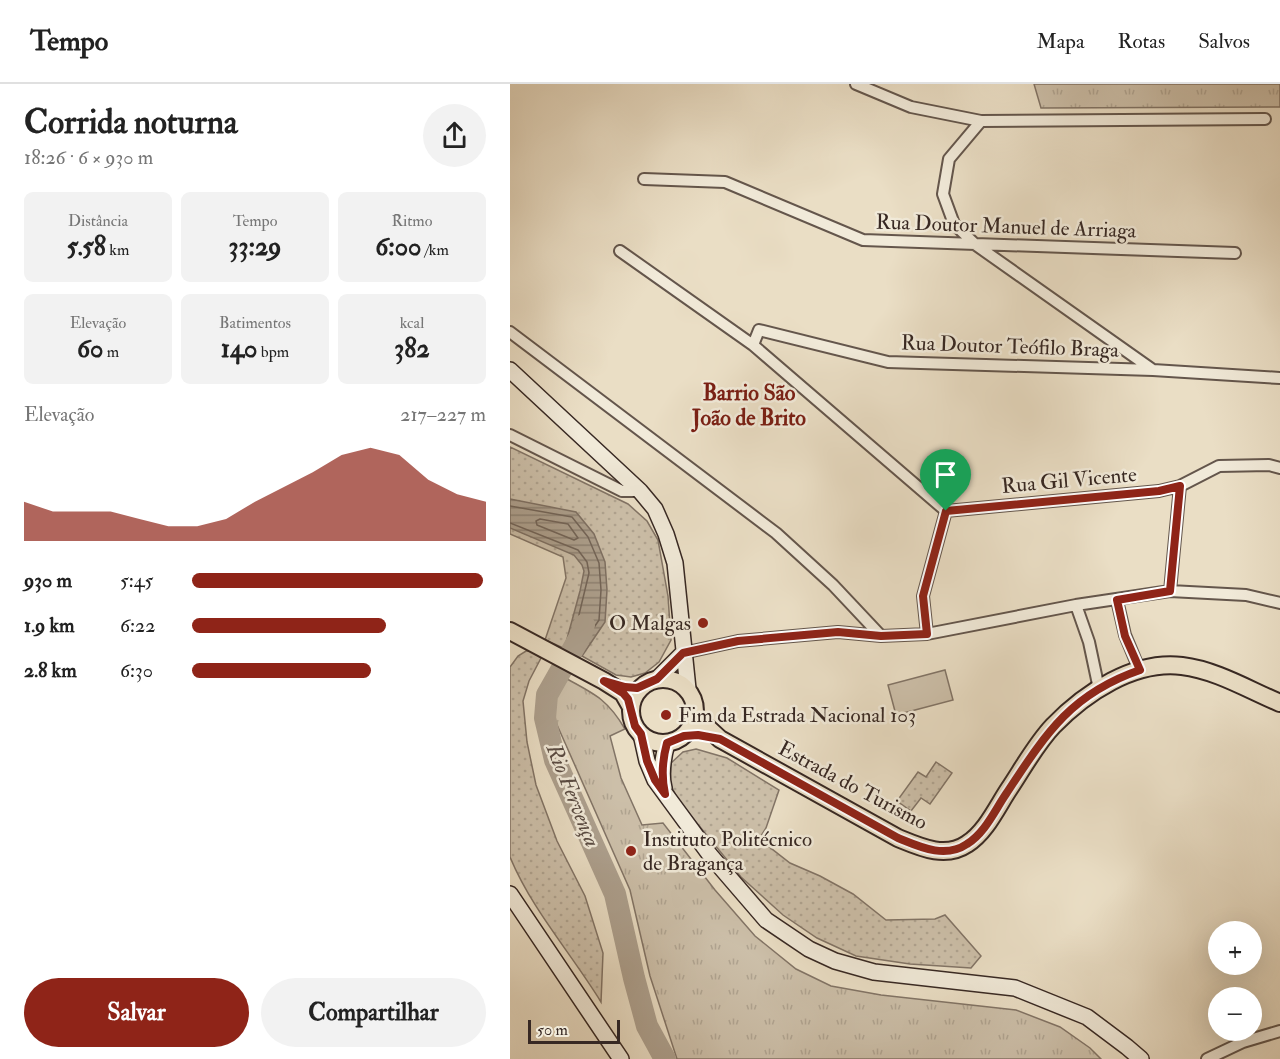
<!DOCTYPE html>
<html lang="pt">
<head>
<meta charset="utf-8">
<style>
	:root { --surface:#fff; --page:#f2f2f2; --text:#222; --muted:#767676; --line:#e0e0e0; --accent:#8f2418 }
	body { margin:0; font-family:"IM FELL Double Pica",serif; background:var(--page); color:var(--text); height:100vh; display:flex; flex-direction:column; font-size:22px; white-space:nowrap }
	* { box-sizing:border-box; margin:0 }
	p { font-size:20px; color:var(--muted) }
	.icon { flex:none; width:33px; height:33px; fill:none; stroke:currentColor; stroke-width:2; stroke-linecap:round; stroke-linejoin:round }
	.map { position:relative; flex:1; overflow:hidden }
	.side { display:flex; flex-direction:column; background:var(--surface); width:510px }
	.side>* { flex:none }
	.tools { position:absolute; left:698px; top:837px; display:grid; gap:12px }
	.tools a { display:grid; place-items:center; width:54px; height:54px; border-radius:50%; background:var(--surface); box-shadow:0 6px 24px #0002; font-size:30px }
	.scale { position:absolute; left:18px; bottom:15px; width:92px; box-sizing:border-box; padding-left:6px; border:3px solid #372823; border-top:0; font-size:16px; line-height:21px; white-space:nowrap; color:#372823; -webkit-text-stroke:4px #f1ead9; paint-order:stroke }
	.pin { position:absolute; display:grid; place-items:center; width:51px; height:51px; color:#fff; margin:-62px -26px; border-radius:50% 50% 50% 0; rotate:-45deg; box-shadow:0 0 6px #0007 }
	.pin .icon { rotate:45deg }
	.round { display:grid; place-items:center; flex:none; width:63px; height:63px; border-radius:32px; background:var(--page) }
	.head { display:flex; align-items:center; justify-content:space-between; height:102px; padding:0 24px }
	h1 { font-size:33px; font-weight:700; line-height:45px }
	.stats { display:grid; grid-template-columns:repeat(3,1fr); gap:9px; height:102px; padding:6px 24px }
	.stats div { display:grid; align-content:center; border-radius:9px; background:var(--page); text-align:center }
	.stats b { font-size:26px; font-weight:700 }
	.stats small { font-size:16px; font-weight:400 }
	.stats p { font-size:16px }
	.chart { height:168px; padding:12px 24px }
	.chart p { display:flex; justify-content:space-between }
	.chart svg { width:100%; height:108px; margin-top:6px; fill:var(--accent); opacity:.7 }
	.cta { display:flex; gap:12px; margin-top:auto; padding:12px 24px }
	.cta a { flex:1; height:69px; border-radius:36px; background:var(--accent); color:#fff; font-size:24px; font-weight:700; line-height:69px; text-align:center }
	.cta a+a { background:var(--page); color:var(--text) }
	ul { padding:0 24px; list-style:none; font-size:20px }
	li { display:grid; grid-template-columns:96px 72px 1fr; align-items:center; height:45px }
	li i { height:15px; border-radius:8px; background:var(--accent) }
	header { display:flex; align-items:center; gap:36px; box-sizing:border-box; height:84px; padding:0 30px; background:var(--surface); border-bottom:2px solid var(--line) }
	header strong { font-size:28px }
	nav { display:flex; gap:33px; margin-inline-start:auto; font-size:21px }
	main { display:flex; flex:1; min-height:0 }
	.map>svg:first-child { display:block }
	.grass { fill:url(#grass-tufts); stroke:#827466; stroke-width:1.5 }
	.park { fill:url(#park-dots); stroke:#827466; stroke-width:1.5 }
	.pitch { fill:#ccbfa9; stroke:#827466; stroke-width:1.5 }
	.water { fill:url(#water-rules); stroke:#7e7063; stroke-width:1.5 }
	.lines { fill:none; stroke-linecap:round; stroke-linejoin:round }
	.shore { stroke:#726458; stroke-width:1.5 }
	.river { stroke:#ada08e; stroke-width:22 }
	.street-casing { stroke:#64564c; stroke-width:14 }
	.secondary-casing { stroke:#372823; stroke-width:18 }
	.primary-casing { stroke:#372823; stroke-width:20 }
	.street { stroke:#f1ead9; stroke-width:10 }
	.secondary { stroke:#f1ead9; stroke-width:15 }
	.primary { stroke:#eadec5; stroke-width:16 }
	.route-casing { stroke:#fff; stroke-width:12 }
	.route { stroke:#8f2418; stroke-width:8 }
	.poi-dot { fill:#8f2418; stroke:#f1ead9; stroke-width:2 }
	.labels { text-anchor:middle; stroke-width:5; stroke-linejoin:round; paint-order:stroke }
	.street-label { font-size:21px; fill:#372823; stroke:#f1ead9 }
	.poi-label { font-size:21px; fill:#372823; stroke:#f1ead9; text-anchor:start }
	.neighbourhood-label { font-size:22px; font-weight:bold; fill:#7a1f14; stroke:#f1ead9 }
	.water-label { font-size:22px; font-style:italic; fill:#5a4c43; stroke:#f1ead9 }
</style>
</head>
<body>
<header>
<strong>Tempo</strong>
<nav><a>Mapa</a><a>Rotas</a><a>Salvos</a></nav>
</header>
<main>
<section class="side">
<div class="head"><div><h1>Corrida noturna</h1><p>18:26 · 6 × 930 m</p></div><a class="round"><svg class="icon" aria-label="share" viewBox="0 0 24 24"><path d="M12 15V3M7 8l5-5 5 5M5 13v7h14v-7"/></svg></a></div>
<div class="stats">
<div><p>Distância</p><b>5.58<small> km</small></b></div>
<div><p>Tempo</p><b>33:29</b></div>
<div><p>Ritmo</p><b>6:00<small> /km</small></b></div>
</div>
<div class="stats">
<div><p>Elevação</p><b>60<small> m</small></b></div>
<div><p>Batimentos</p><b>140<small> bpm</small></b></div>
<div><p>kcal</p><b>382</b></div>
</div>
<div class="chart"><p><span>Elevação</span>217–227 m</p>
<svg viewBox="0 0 160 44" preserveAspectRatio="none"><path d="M0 44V28L10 32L20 32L30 32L40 35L50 38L60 38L70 35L80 28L90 22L100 16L110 9L120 6L130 9L140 19L150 25L160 28V44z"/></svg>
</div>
<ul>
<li><b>930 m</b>5:45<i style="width:99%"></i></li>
<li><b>1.9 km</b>6:22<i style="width:66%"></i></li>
<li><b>2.8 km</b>6:30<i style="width:61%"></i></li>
</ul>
<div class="cta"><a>Salvar</a><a>Compartilhar</a></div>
</section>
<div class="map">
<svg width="770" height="975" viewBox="0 0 770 975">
	<defs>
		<pattern id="grass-tufts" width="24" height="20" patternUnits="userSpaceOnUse" patternTransform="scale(1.5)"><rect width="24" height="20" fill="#ccbfa9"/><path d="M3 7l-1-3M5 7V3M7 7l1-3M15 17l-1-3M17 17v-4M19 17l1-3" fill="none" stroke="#b0a491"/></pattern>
		<pattern id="park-dots" width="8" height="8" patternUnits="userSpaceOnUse" patternTransform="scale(1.5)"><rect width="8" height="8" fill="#ccbfa9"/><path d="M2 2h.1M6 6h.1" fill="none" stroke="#b0a491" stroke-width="1.8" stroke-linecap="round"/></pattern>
		<pattern id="water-rules" width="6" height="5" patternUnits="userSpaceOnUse" patternTransform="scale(1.5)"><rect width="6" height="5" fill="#ada08e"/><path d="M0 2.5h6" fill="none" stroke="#8e8274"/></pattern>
	</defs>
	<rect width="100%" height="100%" fill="#eadec5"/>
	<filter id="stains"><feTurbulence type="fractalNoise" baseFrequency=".00333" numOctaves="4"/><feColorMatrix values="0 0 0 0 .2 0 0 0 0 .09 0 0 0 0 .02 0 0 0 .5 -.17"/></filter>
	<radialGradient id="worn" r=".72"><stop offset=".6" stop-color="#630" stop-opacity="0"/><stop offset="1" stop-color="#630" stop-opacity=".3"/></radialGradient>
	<!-- grass -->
	<path class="grass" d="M 524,0 L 770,0 L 770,23 L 531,24 Z
		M 57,595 C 85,610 98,616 115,645 L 100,652 L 111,694 L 132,741 L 153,739 L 205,806 L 245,852 L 286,885 L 321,902 L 371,911 L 506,926 L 550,943 L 580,964 L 591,975 L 167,975 L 140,892 L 120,806 L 44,634 L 46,614 Z"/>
	<!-- park -->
	<path class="park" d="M 0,363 L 118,420 L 137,437 L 148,456 L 158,512 L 161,556 L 149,578 L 135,589 L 121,593 L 106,591 L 72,572 L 35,556 L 56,494 L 53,473 L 0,450 Z
		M 16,567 L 21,567 L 31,574 L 19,597 L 13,617 L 17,658 L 26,701 L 47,757 L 75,812 L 93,869 L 91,918 C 61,869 22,826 0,773 L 0,583 L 8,572 Z
		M 186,665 L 217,674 L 269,706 L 256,744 L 249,755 L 280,779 L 310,792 L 343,810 L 376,836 L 425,835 L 435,831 L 471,872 L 461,884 L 400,880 L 346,872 L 307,854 L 273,831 L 231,793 L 168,716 L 160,699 L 161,679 L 173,668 Z
		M 426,678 L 442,689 L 420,720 L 411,714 L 401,727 L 387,717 L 408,688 L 416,693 Z"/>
	<!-- pitch -->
	<path class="pitch" d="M 435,586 L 443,616 L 386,631 L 378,601 Z"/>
	<!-- water -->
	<path class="water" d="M 0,415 L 66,428 L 84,450 L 95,478 L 97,506 L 95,538 L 72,572 L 54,566 L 70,507 L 74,487 L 72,481 L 64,471 L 0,444 Z"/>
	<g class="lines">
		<!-- shore -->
		<path class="shore" d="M 0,422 L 62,433 L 78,453 L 89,479 L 91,506 L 89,536 L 70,564 L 64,563 L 62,560 L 79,489 L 77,478 L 68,466 L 0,439
			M 30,435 L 58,440 L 68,454 L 64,456 L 27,441 L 26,437 Z"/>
		<!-- river -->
		<path class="river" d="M 74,541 L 71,551 L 37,611 L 35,634 L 45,676 L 105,810 L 124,894 L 137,942 L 155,975"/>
		<defs>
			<path id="street" d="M 346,0 L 401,23 L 471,37 L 755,35
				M 471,37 L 439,75 L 433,110 L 444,140 L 466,161 L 643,286
				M 134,95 L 215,98 L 353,156 L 725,169
				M 110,167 L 243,261 L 436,427
				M 0,248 L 266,449 L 323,501 L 371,552
				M 243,261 L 249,246 L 378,278 L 643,286 L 770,294
				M 0,351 L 112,407 L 130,407
				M 660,507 L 670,402
				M 607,516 L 615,551 L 630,587
				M 566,521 L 579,558 L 589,605
				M 417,550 L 413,512 L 436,427 L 649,407 L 670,402 L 709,382 L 759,381 L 770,384
				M 173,569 L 228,557 L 328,548 L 371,552 L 417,550 L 566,521 L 660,507 L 736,511 L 770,519
				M 697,975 L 733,958 L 770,947"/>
			<path id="secondary" d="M 0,286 L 130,407 L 145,425 L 156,450 L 165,479 L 178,605
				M 147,595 L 173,569
				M 131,650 L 137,677 L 145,696 L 200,771 L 256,836 L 299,865 L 325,877 L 364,888 L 505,904 L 577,933 L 617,963 L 631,975
				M 154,704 C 150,689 153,674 157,659
				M 0,810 L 111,975"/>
			<path id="primary" d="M 0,547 L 94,597 L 113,609 L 121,623
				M121 627a32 32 0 1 1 64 0a32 32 0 1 1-64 0Z
				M 185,632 L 210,655 L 388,754 C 410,763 435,775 457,760 C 476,748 487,723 499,705 C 513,684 526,660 543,642 C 575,609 624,576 672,582 C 706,586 739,606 770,619"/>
		</defs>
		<!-- street casing -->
		<use href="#street" class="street-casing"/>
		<!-- secondary casing -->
		<use href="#secondary" class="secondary-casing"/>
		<!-- primary casing -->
		<use href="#primary" class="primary-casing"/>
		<!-- street -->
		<use href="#street" class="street"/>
		<!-- secondary -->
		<use href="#secondary" class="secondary"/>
		<!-- primary -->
		<use href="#primary" class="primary"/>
	</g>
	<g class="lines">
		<defs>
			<path id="route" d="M 670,402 L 660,507 L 607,516 L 615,552 L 630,586 C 560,610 535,651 496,710 C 485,726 475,749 457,760 C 435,775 410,763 388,754 L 210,655 L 188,651 L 174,652 L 157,659 C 152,677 151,692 155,710 L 145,696 L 137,677 L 131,650 L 125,642 L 118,615 L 113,609 L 94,597 L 115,603 L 127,604 L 147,595 L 173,569 L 228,557 L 328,548 L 371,552 L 417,550 L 413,512 L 436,427 L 649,407 Z"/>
		</defs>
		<!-- route casing -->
		<use href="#route" class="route-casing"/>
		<!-- route -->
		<use href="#route" class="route"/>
	</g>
	<!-- markers -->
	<g class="poi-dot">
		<circle cx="193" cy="539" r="6"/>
		<circle cx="156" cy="631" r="6"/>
		<circle cx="121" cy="767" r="6"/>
	</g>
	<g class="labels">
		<!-- street labels -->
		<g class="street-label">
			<text transform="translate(496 142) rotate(2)" y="7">Rua Doutor Manuel de Arriaga</text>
			<text transform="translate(500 262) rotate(2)" y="7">Rua Doutor Teófilo Braga</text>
			<text transform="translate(559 396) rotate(-5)" y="7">Rua Gil Vicente</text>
			<text transform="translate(343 701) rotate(28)" y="7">Estrada do Turismo</text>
		</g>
		<!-- poi labels -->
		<g class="poi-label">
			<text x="181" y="546" text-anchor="end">O Malgas</text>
			<text x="168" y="638">Fim da Estrada Nacional 103</text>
			<text x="133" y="762">Instituto Politécnico<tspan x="133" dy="24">de Bragança</tspan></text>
		</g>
		<!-- neighbourhood labels -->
		<g class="neighbourhood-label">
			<text x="239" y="316">Barrio São<tspan x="239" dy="25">João de Brito</tspan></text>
		</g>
		<!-- water labels -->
		<g class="water-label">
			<text transform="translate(64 711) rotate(68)" y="8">Rio Fervença</text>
		</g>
	</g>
	<rect width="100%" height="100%" filter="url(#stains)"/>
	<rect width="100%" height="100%" fill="url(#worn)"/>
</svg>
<div class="tools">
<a>+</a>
<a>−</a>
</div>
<div class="scale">50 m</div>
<div class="pin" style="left:436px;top:427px;background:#1e9e55"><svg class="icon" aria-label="arrive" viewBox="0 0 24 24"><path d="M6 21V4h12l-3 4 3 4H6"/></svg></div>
</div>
</main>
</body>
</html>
